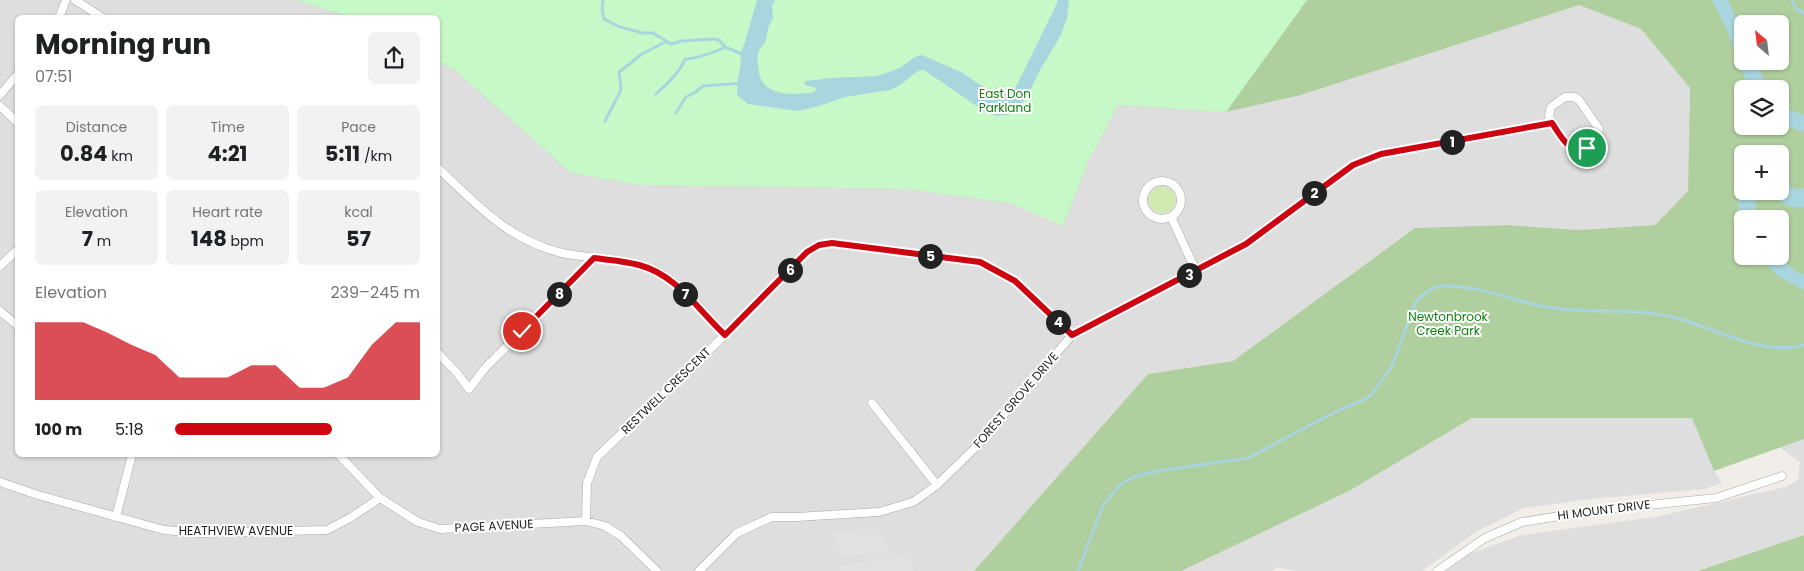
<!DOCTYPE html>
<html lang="en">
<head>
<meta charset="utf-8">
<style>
	:root { --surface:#fff; --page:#f2f2f2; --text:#202124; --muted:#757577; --accent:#ce0410 }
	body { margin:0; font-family:Poppins,sans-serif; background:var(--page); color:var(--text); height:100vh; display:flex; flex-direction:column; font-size:19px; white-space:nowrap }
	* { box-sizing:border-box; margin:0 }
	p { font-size:16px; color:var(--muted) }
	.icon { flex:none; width:28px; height:28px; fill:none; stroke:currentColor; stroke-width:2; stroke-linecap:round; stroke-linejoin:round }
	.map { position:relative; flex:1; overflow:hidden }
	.drawer { position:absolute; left:15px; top:15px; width:425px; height:442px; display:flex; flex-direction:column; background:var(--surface); border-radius:8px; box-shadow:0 1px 4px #0004 }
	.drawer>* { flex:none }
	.needle { width:32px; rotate:332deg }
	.controls { position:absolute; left:1734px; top:15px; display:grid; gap:10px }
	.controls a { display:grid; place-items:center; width:55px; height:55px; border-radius:8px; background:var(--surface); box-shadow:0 1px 4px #0004; font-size:25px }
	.pin { position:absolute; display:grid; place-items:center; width:42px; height:42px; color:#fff; margin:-21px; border:2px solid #fff; border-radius:50%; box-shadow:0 1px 5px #0007 }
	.km { position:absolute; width:25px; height:25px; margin:-12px; border-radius:50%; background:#222; color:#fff; font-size:14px; line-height:25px; text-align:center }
	.round { display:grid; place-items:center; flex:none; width:52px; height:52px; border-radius:8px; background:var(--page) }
	.overview { display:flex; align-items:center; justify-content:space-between; height:85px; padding:0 20px }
	h1 { font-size:28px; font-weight:700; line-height:38px }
	.metrics { display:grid; grid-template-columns:repeat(3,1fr); gap:8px; height:85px; padding:5px 20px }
	.metrics div { display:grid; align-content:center; border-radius:8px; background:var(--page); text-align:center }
	.metrics b { font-size:21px; font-weight:700 }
	.metrics small { font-size:14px; font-weight:400 }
	.metrics p { font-size:14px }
	.chart { height:140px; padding:10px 20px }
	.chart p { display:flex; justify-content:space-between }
	.chart svg { width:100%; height:90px; margin-top:5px; fill:var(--accent); opacity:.7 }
	ul { padding:0 20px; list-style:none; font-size:16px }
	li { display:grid; grid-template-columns:80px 60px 1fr; align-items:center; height:38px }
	li i { height:12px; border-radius:6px; background:var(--accent) }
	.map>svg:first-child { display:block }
	.residential { fill:#dfdede }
	.grass { fill:#d0eaaf }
	.forest { fill:#afcf9e; fill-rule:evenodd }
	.park { fill:#c7f9c8 }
	.parking { fill:#e1e1e1 }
	.water { fill:#a9d5de }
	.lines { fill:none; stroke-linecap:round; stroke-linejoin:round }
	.stream { stroke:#a9d5de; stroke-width:3 }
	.street-casing { stroke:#a8a8a8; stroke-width:9 }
	.street { stroke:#fff; stroke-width:8 }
	.route-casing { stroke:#fff; stroke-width:10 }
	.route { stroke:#ce0410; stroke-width:6 }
	.labels { text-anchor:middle; stroke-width:4; stroke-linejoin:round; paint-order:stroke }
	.park-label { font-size:12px; fill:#0e8010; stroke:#fff }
	.street-label { font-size:12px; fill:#212121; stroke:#fff }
</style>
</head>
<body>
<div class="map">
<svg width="1804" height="571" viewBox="0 0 1804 571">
	<rect width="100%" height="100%" fill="#f1ede8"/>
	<!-- residential -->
	<path class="residential" d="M 0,0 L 296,0 L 350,17 L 18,18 L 18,455 L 438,455 L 438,61 L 455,70 L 639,185 L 907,189 L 1010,203 L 1062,226 L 1090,158 L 1118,105 L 1226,112 L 1301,95 L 1579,5 L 1641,29 L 1690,88 L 1688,191 L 1655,225 L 1579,230 L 1506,225 L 1415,228 L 1233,361 L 1148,374 L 974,571 L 0,571 Z
		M 1472,418 L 1692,418 L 1714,471 L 1722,483 L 1704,489 L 1590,499 L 1524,508 L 1477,531 L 1422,571 L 1296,571 L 1277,567 L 1272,571 L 1181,571 L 1349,491 Z
		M 1804,439 L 1804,535 L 1698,571 L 1446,571 L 1469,554 L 1522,535 L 1655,517 L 1786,487 L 1798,480 L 1800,462 L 1779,447 Z"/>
	<!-- grass -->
	<path class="grass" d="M1149 200a13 13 0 1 1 26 0a13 13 0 1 1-26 0Z"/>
	<!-- forest -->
	<path class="forest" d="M 296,0 L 1804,0 L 1804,439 L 1714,471 L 1692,418 L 1472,418 L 1349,491 L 1181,571 L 974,571 L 1148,374 L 1233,361 L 1415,228 L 1506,225 L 1579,230 L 1655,225 L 1688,191 L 1690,88 L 1641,29 L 1579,5 L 1301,95 L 1226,112 L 1118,105 L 1090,158 L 1063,226 L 1010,203 L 907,189 L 639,185 L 571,173 L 455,70 L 438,61 L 438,18 L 350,17 ZM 1742,24 L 1780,24 L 1780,61 L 1742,61 ZM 1742,89 L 1780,89 L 1780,126 L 1742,126 ZM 1742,154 L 1780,154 L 1780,191 L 1742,191 ZM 1742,219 L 1780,219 L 1780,256 L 1742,256 Z
		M 1804,535 L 1804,571 L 1698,571 Z"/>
	<!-- park -->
	<path class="park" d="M 296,0 L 1307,0 L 1226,112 L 1118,105 L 1090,158 L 1063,226 L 1010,203 L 907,189 L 639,185 L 571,173 L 455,70 L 438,61 L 438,18 L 350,17 Z"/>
	<!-- parking -->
	<path class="parking" d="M 877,529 L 892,553 L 842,556 L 831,533 Z
		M 910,555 L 913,571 L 840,571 L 839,566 Z"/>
	<!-- water -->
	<path class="water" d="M 757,0 L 775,0 L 772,6 L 773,19 C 767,25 768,32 766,40 C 764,45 759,48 758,54 C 757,60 758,67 759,73 C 764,98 795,95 815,92 L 816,88 L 805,85 L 804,84 L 806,81 L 831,78 L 877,76 L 900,68 L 915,57 L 922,55 L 961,72 L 991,92 L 1001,94 L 1007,93 L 1016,87 L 1057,3 L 1057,0 L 1069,0 L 1067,18 L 1061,35 L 1039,72 L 1026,99 L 1008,115 L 996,116 L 984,111 L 924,70 L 918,71 L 900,85 L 890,90 L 845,97 L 819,106 L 798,111 L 748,104 L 737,95 L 738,78 L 741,64 L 740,54 L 745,42 Z
		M 1712,0 L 1728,0 L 1742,31 L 1742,61 L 1755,61 L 1769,89 L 1749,89 L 1727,30 Z
		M 1780,104 L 1787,109 L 1804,115 L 1804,132 L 1780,124 Z
		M 1742,181 L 1742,191 L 1780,191 L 1780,182 L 1796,189 L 1804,188 L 1804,207 L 1790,207 L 1768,194 L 1760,195 L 1755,202 L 1757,219 L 1742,219 L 1742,221 C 1738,208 1735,194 1742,181 Z
		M 1759,256 L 1780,256 L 1793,270 L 1804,275 L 1804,290 L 1778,276 Z"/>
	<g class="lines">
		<!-- stream -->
		<path class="stream" d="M 603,0 L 602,10 L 604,19 L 620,27 L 643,33 L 653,33 L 671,44 L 682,41 L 712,39 L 719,40 L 725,47 L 742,54
			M 1792,0 L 1796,9 L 1804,13
			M 656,94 C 665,86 681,71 685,59 C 695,59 716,52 725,47
			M 676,113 L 686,97 L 694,93 L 703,86 L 743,83
			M 605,121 L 620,92 L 621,87 L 619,72 L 642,54 L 665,42
			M 1078,571 L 1103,505 L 1120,485 L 1134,477 L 1157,471 L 1248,458 L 1335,412 L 1364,400 L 1372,394 L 1392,366 L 1416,302 C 1425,292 1434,285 1448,286 C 1484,287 1517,302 1552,308 C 1593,314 1636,307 1676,318 C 1715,328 1764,357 1804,345"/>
		<defs>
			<path id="street" d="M 75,0 L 103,18
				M 59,18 L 66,0
				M 0,95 L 18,74
				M 1565,97 L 1574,97 L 1579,100 L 1599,129 L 1597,140 C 1575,164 1561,139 1550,119 L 1549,115 L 1551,107 Z
				M 0,106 L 18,123
				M 438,168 C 476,204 508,240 562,253 C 595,260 635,257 665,276 C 688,291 705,316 725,335
				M1143 200a19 19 0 1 1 38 0a19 19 0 1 1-38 0Z
				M 1171,217 L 1196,271
				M 0,266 L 18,249
				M 0,311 L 18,326
				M 438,353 L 457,373 L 469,389 L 485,368 L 594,259
				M 872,403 L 937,485
				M 339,455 L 380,498 L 418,522 L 440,529 L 586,521 L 605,526 L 621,536 L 657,571
				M 0,482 L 38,495 L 164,530 L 200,533 L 327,530 L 350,518 L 380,498
				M 116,517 L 132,455
				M 586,521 L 587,483 L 597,457 L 725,335 L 807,252 L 819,245 L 832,243 L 980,262 L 1015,281 L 1072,335
				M 699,571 L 737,533 L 772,517 L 796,517 L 879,512 L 913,502 L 937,485 L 977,446 L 1072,335 L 1246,244 L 1353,165 L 1381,154 L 1552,123
				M 1437,571 L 1485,538 L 1522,522 L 1591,511 L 1716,498 L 1782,476"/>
		</defs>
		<!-- street casing -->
		<use href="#street" class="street-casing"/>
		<!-- street -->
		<use href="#street" class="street"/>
	</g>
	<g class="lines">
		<defs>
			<path id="route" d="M 522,331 L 594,258 C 609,260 625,261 639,265 C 677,275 698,310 725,335 L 807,252 L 819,245 L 832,243 L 980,262 L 1015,281 L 1072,335 L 1246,244 L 1353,165 L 1381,154 L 1552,123 C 1561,136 1568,154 1587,148"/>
		</defs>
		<!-- route casing -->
		<use href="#route" class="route-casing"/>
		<!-- route -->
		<use href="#route" class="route"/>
	</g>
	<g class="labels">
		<!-- park labels -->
		<g class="park-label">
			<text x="1005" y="98">East Don<tspan x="1005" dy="14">Parkland</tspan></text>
			<text x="1448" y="321">Newtonbrook<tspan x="1448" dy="14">Creek Park</tspan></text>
		</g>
		<!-- street labels -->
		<g class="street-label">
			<text transform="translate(666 391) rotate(-44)" y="4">RESTWELL CRESCENT</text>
			<text transform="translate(1016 400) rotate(-49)" y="4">FOREST GROVE DRIVE</text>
			<text transform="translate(1604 510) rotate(-7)" y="4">HI MOUNT DRIVE</text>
			<text transform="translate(494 526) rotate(-3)" y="4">PAGE AVENUE</text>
			<text x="236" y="535">HEATHVIEW AVENUE</text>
		</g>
	</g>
</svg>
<div class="controls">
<a><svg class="needle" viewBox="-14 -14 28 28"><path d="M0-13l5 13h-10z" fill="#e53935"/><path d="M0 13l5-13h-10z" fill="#757577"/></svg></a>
<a><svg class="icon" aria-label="layers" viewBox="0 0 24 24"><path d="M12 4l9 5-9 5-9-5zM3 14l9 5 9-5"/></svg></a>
<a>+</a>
<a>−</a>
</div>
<div class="pin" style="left:1587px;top:148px;background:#1e9e55"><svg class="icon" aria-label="arrive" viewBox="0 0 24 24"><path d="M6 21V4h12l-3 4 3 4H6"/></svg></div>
<div class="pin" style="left:522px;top:331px;background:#d93025"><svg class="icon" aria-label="check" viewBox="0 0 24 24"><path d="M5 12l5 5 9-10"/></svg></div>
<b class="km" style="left:1452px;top:142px">1</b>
<b class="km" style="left:1314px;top:193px">2</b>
<b class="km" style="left:1189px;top:275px">3</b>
<b class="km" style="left:1058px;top:322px">4</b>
<b class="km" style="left:930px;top:256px">5</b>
<b class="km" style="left:790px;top:270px">6</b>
<b class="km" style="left:685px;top:294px">7</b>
<b class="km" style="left:559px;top:294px">8</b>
<section class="drawer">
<div class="overview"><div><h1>Morning run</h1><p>07:51</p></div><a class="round"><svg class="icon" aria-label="share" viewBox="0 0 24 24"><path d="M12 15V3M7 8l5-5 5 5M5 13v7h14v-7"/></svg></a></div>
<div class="metrics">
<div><p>Distance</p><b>0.84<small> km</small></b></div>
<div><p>Time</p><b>4:21</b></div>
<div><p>Pace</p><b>5:11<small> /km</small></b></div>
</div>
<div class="metrics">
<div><p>Elevation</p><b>7<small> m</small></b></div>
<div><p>Heart rate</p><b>148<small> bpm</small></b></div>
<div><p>kcal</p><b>57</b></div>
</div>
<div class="chart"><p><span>Elevation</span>239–245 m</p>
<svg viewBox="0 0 160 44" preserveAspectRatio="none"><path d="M0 44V6L10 6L20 6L30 11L40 17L50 22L60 33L70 33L80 33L90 27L100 27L110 38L120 38L130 33L140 17L150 6L160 6V44z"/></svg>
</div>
<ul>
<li><b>100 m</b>5:18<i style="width:64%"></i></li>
</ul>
</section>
</div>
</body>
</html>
